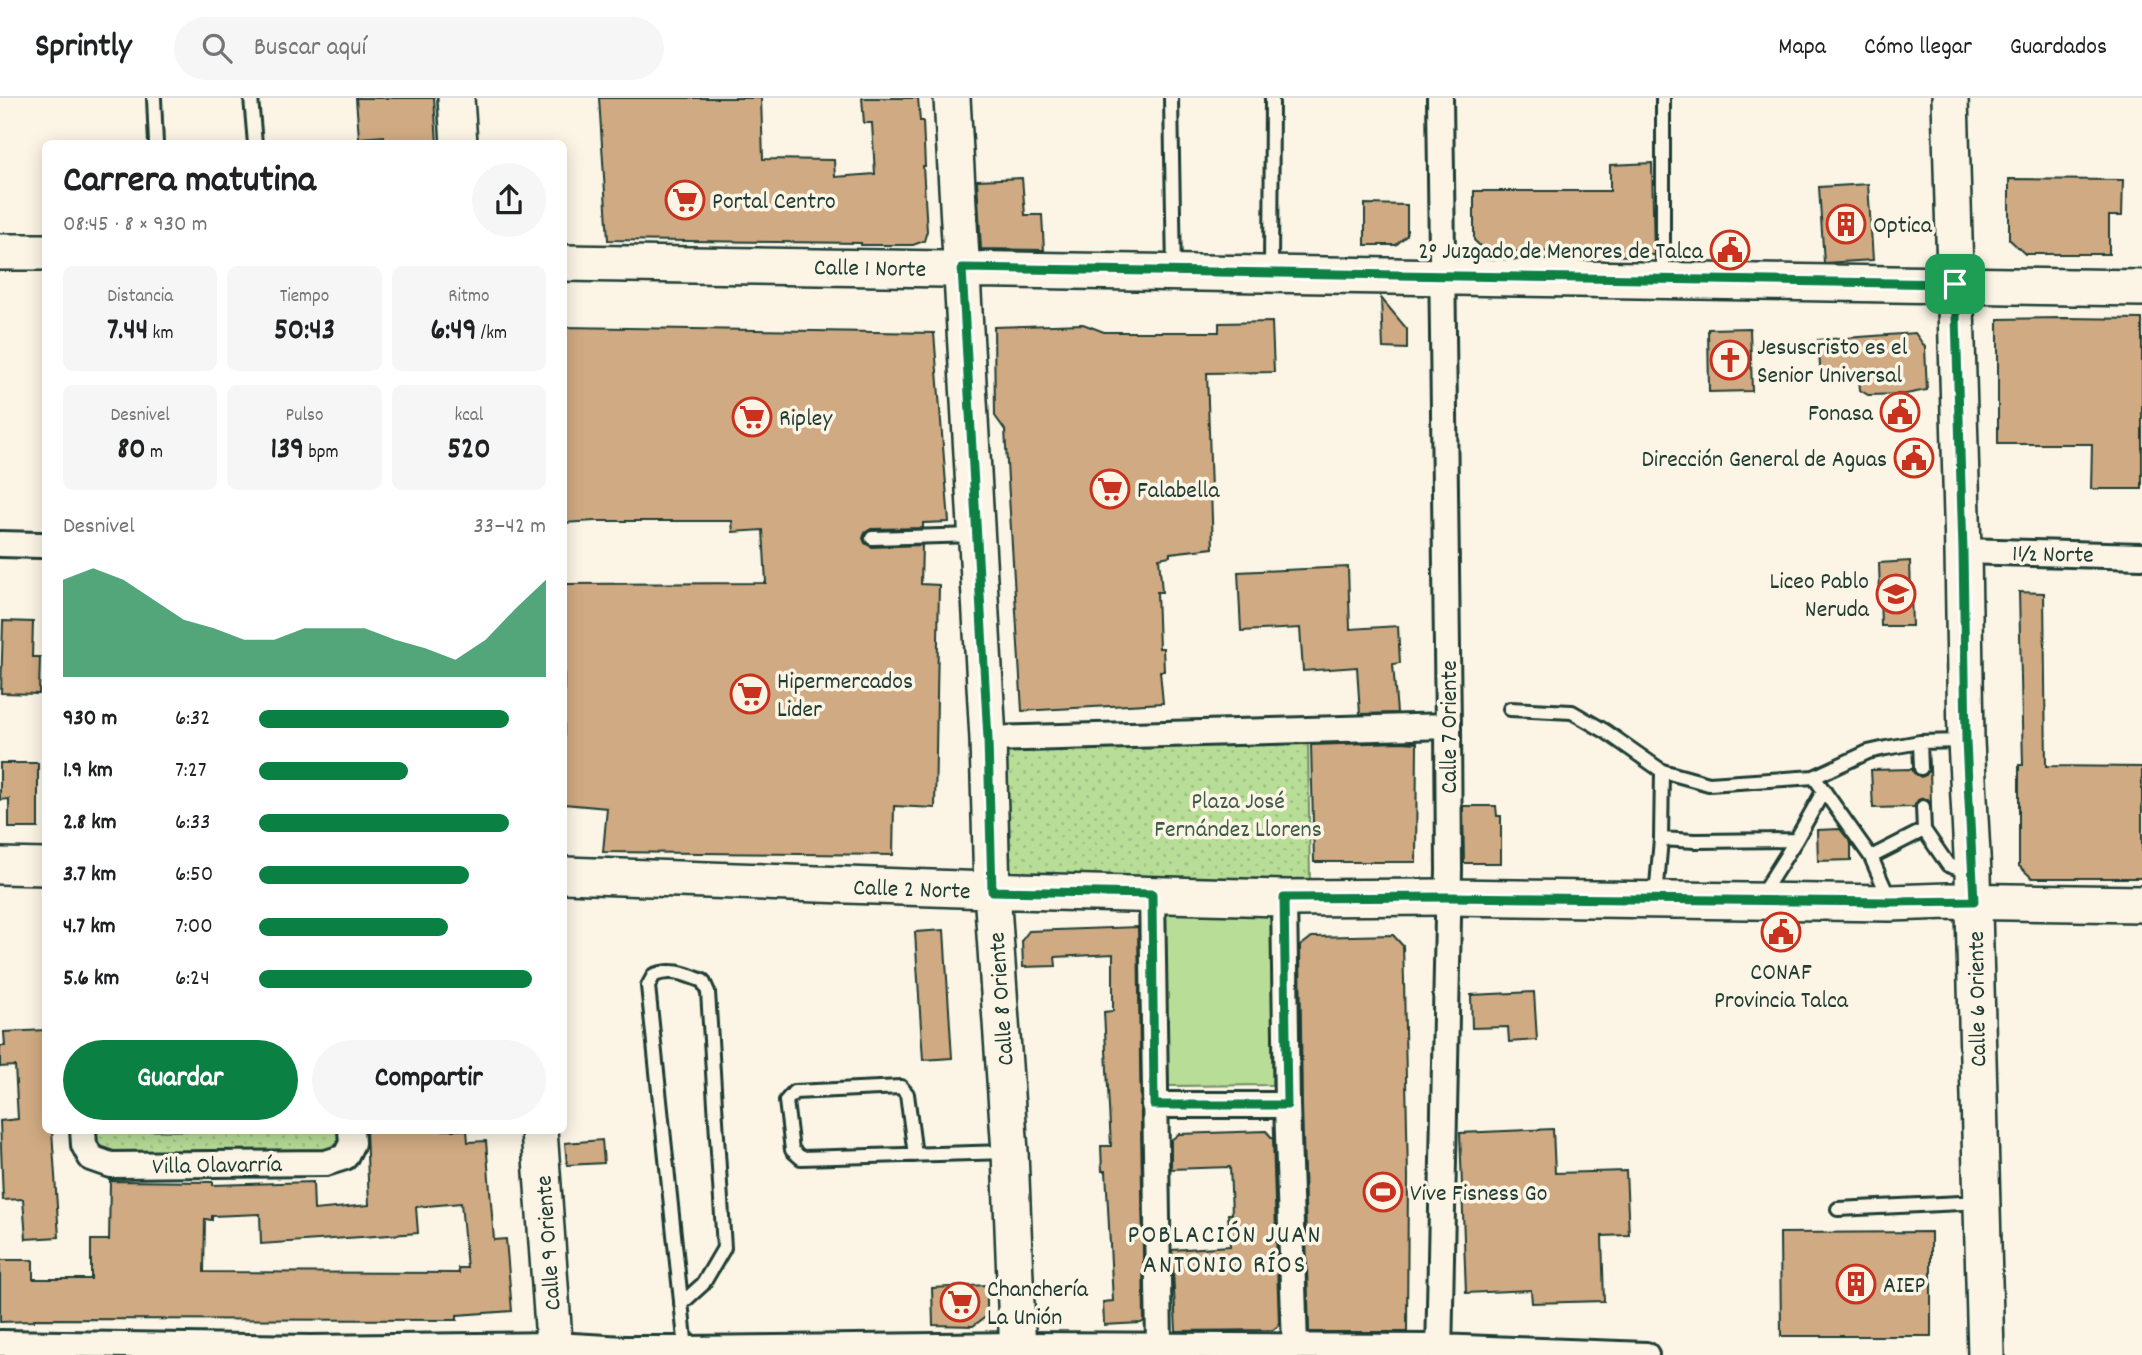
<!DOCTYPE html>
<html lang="es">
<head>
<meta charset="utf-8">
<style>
	:root { --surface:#fff; --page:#f6f6f6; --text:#202124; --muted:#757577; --line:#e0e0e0; --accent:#0b8043 }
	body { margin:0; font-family:Dekko,sans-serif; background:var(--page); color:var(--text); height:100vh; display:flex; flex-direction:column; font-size:26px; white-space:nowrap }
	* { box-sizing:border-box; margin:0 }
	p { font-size:23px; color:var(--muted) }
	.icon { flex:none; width:38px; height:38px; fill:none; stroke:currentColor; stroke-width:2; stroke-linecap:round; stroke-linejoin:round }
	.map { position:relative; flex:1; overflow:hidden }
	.sheet { position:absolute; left:42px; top:42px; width:525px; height:994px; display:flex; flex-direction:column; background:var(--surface); border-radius:10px; box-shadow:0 4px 18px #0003 }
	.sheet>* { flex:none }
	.pin { position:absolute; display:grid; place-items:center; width:60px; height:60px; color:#fff; margin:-30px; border-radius:14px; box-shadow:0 4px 10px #0006 }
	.round { display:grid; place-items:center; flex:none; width:74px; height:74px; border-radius:37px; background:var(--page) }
	.summary { display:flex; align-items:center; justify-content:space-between; height:119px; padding:0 21px }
	h1 { font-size:38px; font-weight:700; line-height:52px }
	.stats { display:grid; grid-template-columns:repeat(3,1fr); gap:10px; height:119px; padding:7px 21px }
	.stats div { display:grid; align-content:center; border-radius:10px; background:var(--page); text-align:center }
	.stats b { font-size:30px; font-weight:700 }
	.stats small { font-size:19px; font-weight:400 }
	.stats p { font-size:19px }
	.chart { height:196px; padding:14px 21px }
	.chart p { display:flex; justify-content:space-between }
	.chart svg { width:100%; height:126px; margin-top:7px; fill:var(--accent); opacity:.7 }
	.primary-button { display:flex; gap:14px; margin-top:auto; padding:14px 21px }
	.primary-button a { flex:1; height:80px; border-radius:42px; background:var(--accent); color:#fff; font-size:28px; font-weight:700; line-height:80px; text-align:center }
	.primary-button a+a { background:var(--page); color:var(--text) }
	ul { padding:0 21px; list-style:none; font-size:23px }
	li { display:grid; grid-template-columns:112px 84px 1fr; align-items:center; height:52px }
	li i { height:18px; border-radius:9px; background:var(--accent) }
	header { display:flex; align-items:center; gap:42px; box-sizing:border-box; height:98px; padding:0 35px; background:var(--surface); border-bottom:2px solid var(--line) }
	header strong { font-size:33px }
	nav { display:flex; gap:38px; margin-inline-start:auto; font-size:24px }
	.search { width:490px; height:63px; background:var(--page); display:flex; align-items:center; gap:18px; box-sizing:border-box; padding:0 24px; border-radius:38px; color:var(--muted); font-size:26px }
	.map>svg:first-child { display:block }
	.grass { fill:#b8dd97; stroke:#6c8d66; stroke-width:2 }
	.park { fill:url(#park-dots); stroke:#6c8d66; stroke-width:2 }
	.building { fill:#d0aa82; stroke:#1f3d34; stroke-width:2; fill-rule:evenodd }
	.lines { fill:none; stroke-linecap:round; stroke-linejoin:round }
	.lane-casing { stroke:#1f3d34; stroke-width:18 }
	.street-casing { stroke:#1f3d34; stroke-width:30 }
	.secondary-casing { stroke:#1f3d34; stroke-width:40 }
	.lane { stroke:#fcf5e5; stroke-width:12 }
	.street { stroke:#fcf5e5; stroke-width:24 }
	.secondary { stroke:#fcf5e5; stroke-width:35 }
	.route-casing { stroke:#fff; stroke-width:14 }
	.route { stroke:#0b8043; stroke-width:9 }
	.labels { text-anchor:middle; stroke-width:7; stroke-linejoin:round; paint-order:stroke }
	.poi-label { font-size:24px; fill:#1f3d34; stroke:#fcf5e5; text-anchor:start }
	.street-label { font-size:24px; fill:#1f3d34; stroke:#fcf5e5 }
	.park-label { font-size:24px; fill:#3e5d48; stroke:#fcf5e5 }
	.neighbourhood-label { font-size:26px; letter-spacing:2px; fill:#1f3d34; stroke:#fcf5e5 }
</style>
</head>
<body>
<header>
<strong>Sprintly</strong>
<div class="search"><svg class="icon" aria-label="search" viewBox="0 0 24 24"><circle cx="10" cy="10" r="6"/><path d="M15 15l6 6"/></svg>Buscar aquí</div>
<nav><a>Mapa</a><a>Cómo llegar</a><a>Guardados</a></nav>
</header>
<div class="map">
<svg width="2142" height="1257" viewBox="0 0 2142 1257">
	<defs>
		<pattern id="park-dots" width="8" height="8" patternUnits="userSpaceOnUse" patternTransform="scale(1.75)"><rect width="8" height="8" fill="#b8dd97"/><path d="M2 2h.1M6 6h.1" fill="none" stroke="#9ebf83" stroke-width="1.8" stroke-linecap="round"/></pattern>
	</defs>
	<rect width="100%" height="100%" fill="#fcf5e5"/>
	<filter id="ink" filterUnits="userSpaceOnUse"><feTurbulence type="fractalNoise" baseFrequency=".0143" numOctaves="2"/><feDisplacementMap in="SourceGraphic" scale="14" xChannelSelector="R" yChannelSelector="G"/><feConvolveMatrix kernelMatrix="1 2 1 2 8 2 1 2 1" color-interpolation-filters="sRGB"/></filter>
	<g filter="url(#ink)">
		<!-- grass -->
		<path class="grass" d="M 1162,814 L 1273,816 L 1272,987 L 1169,988 Z"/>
		<!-- park -->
		<path class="park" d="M 1308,642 L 1310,787 L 1022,783 L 1007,770 L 996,653 Z
			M 95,1033 L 340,1033 L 341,1054 L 95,1058 Z"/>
		<!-- building -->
		<path class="building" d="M 356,0 L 434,0 L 437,46 L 385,46 L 384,38 L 359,40 Z
			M 599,0 L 761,0 L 763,61 L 834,62 L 835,79 L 875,76 L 872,25 L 864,25 L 862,0 L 918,0 L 920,23 L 923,23 L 925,68 L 923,68 L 927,133 L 924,143 L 913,147 L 861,147 L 861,145 L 608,142 Z
			M 1652,65 L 1654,157 L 1612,158 L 1612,154 L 1485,153 L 1474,142 L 1474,93 L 1610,93 L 1610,67 Z
			M 1022,80 L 1025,117 L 1042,117 L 1044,152 L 981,151 L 977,82 Z
			M 2009,81 L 2123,82 L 2122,118 L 2109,118 L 2109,156 L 2025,156 L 2009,141 Z
			M 1868,86 L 1873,162 L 1824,165 L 1819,89 Z
			M 1365,106 L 1407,107 L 1407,137 L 1396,147 L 1365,147 Z
			M 1381,200 L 1407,231 L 1407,251 L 1383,250 Z
			M 2064,220 L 2142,221 L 2142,391 L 2091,391 L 2092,346 L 1998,346 L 1998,221 Z
			M 1272,224 L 1274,274 L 1207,275 L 1213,450 L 1170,455 L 1170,458 L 1159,460 L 1162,494 L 1157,494 L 1159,550 L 1163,550 L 1164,573 L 1160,573 L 1163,605 L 1022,613 L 1005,332 L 995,318 L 994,229 L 1083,226 L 1104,234 L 1219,234 L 1219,225 Z
			M 564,229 L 934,235 L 949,424 L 923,425 L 923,430 L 871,431 L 865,435 L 863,440 L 865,445 L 872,449 L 922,447 L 921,486 L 939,487 L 935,710 L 894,708 L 893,757 L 603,754 L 607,710 L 564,706 L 564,486 L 766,485 L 763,432 L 733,434 L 732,423 L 595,423 L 564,425 Z
			M 1750,230 L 1752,293 L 1709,294 L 1708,231 Z
			M 1915,235 L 1925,249 L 1927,292 L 1906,296 L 1868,297 L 1860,292 L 1859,280 L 1821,281 L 1818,242 Z
			M 1910,463 L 1912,528 L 1881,528 L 1879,465 Z
			M 1348,469 L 1350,531 L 1398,528 L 1400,565 L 1393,566 L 1397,615 L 1360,616 L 1357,569 L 1303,573 L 1300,530 L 1241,533 L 1238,474 Z
			M 2019,494 L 2044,495 L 2046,668 L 2142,669 L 2142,780 L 2032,780 L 2019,768 L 2019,667 L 2023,667 Z
			M 3,523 L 33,524 L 32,559 L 40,559 L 39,596 L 1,595 Z
			M 1400,644 L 1417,645 L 1416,764 L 1314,764 L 1311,647 Z
			M 0,665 L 38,665 L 38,730 L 9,730 L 9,701 L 0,702 Z
			M 1930,670 L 1931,707 L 1928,702 L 1923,700 L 1918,702 L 1914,709 L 1873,710 L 1871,672 L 1912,671 L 1914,675 L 1921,679 L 1926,677 Z
			M 1463,708 L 1496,708 L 1497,718 L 1501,718 L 1501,765 L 1464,765 Z
			M 1840,731 L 1851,745 L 1851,762 L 1818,763 L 1817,732 Z
			M 1138,829 L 1144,1223 L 1141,1225 L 1104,1227 L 1103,1204 L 1113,1203 L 1106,1073 L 1102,1073 L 1101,1048 L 1111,1048 L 1104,914 L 1113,913 L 1113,856 L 1055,859 L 1056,868 L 1023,869 L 1022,842 L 1029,833 Z
			M 944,832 L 952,960 L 923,962 L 915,834 Z
			M 1393,837 L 1403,848 L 1404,883 L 1408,1078 L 1407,1234 L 1309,1234 L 1302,1007 L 1300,848 L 1312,839 Z
			M 1534,894 L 1537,942 L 1509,944 L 1508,929 L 1472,930 L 1471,897 Z
			M 46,932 L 46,1032 L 52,1032 L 59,1139 L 26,1141 L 23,1101 L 3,1102 L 0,1023 L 18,1021 L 15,968 L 0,969 L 0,948 L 5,948 L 4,934 Z
			M 1553,1031 L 1555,1075 L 1626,1073 L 1629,1137 L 1602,1138 L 1604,1203 L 1532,1205 L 1531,1192 L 1466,1195 L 1460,1035 Z
			M 366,1032 L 467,1032 L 468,1044 L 486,1043 L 494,1142 L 506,1141 L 512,1213 L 457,1217 L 457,1222 L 34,1221 L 34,1223 L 0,1224 L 0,1162 L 33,1162 L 33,1181 L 91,1181 L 91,1142 L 109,1142 L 110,1083 L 213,1084 L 213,1087 L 313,1084 L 314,1112 L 369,1107 ZM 461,1105 L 467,1170 L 458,1170 L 459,1175 L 204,1174 L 205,1121 L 212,1122 L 212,1118 L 260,1116 L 261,1146 L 418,1135 L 416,1109 Z
			M 1266,1033 L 1273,1041 L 1279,1227 L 1273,1232 L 1176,1233 L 1172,1152 L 1230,1148 L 1228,1116 L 1232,1116 L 1230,1069 L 1171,1071 L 1171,1042 L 1179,1036 Z
			M 602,1042 L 604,1065 L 567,1067 L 565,1045 Z
			M 1931,1134 L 1931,1238 L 1781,1238 L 1780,1135 Z
			M 987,1187 L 987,1218 L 973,1228 L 933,1227 L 932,1190 Z"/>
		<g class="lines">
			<defs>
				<path id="lane" d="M 154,0 L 156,46
					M 251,0 L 255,46
					M 1171,0 L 1174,173
					M 1271,175 L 1272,0
					M 1663,182 L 1663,0
					M 872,440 L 976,437
					M 1510,611 L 1572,614 L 1605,633 L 1662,673 L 1709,686 L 1814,679 L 1868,654 L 1886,650 L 1920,644 L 1962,643
					M 1920,644 L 1921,670
					M 1662,673 L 1661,741 L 1695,743 L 1796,742
					M 1814,679 L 1871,759 L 1889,800
					M 1924,732 L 1948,767 L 1971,775
					M 1871,759 L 1924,732 L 1923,709
					M 1656,799 L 1661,741
					M 1760,799 L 1796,742 L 1824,692
					M 915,1057 L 907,996 L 901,989 L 794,994 L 786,1003 L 792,1052 L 801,1060 L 1007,1054
					M 1838,1111 L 1981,1104
					M 681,1206 L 703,1186 L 724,1150 L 708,894 L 703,883 C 685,876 672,870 654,877 L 648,888 L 686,1251"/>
				<path id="street" d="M 0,446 L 40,447
					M 1963,453 L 2142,458
					M 988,641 L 1448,628
					M 1152,796 L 1159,1248
					M 1284,800 L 1287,1007 L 1295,1248
					M 1154,1007 L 1287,1007
					M 83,1032 L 84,1047 L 91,1060 L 111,1067 L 326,1065 L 345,1059 L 352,1045 L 351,1032
					M 0,1245 L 311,1250 L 555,1247 L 624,1251 L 686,1251 L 1017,1247 L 1438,1249 L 1646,1257
					M 1439,1257 L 1449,771 L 1448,628 L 1440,0"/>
				<path id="secondary" d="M 456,0 L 459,46
					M 952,0 L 988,641 L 992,793 L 1010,1054 L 1018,1257
					M 1950,0 L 1963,453 L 1966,643 L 1973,776 L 1986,1257
					M 0,154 L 46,154
					M 564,165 L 2142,190
					M 0,768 L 46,769
					M 564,777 L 1017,793 L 1284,800 L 1448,799 L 1890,805 L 1949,803 L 2142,806
					M 539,1032 L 555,1257"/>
			</defs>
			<!-- lane casing -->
			<use href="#lane" class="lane-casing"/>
			<!-- street casing -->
			<use href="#street" class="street-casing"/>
			<!-- secondary casing -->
			<use href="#secondary" class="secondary-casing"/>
			<!-- lane -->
			<use href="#lane" class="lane"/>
			<!-- street -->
			<use href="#street" class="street"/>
			<!-- secondary -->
			<use href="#secondary" class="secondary"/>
		</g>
	</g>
	<g class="lines" filter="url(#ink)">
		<defs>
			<path id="route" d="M 962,170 L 1955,186 L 1963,453 L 1966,643 L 1974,803 L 1890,804 L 1448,799 L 1284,800 L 1287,1007 L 1154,1007 L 1152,796 L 992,793 L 988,641 Z"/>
		</defs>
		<!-- route casing -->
		<use href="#route" class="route-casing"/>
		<!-- route -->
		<use href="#route" class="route"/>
	</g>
	<!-- icons -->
	<defs>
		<symbol id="supermarket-ring" viewBox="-11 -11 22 22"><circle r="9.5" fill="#fcf5e5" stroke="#c8321e" stroke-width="1.5"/><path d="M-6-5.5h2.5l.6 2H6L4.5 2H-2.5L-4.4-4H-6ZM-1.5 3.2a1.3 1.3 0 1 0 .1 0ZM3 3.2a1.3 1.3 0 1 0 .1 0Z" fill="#c8321e"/></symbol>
		<symbol id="building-ring" viewBox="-11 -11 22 22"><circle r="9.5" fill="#fcf5e5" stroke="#c8321e" stroke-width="1.5"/><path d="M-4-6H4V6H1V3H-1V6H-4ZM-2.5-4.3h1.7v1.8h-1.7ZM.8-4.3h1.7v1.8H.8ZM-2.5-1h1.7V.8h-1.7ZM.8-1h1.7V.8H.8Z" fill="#c8321e"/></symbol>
		<symbol id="civic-ring" viewBox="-11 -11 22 22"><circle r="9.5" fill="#fcf5e5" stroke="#c8321e" stroke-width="1.5"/><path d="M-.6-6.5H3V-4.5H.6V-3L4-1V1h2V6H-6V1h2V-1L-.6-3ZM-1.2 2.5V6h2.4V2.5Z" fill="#c8321e"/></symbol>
		<symbol id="church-ring" viewBox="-11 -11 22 22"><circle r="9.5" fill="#fcf5e5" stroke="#c8321e" stroke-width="1.5"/><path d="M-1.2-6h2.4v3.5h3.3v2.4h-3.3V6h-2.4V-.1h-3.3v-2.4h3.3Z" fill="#c8321e"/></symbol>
		<symbol id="school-ring" viewBox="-11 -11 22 22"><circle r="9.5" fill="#fcf5e5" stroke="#c8321e" stroke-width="1.5"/><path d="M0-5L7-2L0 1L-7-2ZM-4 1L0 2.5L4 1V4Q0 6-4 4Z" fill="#c8321e"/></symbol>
		<symbol id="stadium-ring" viewBox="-11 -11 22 22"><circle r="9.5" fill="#fcf5e5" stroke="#c8321e" stroke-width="1.5"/><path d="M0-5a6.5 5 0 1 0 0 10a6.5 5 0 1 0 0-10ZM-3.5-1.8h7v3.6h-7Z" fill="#c8321e"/></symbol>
	</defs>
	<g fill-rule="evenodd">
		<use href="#supermarket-ring" x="663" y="80" width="44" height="44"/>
		<use href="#building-ring" x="1824" y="104" width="44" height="44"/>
		<use href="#civic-ring" x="1708" y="130" width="44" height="44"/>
		<use href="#church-ring" x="1708" y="240" width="44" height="44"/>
		<use href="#civic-ring" x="1878" y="292" width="44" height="44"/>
		<use href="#supermarket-ring" x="730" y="297" width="44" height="44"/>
		<use href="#civic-ring" x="1892" y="338" width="44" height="44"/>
		<use href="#supermarket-ring" x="1088" y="369" width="44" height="44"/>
		<use href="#school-ring" x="1874" y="474" width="44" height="44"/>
		<use href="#supermarket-ring" x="728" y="574" width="44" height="44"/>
		<use href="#civic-ring" x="1759" y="812" width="44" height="44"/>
		<use href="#stadium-ring" x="1361" y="1072" width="44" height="44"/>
		<use href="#building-ring" x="1834" y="1164" width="44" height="44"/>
		<use href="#supermarket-ring" x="938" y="1182" width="44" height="44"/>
	</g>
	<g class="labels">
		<!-- poi labels -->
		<g class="poi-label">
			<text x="712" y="110">Portal Centro</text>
			<text x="1873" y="134">Optica</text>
			<text x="1703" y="160" text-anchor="end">2° Juzgado de Menores de Talca</text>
			<text x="1757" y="256">Jesuscristo es el<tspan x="1757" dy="28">Senior Universal</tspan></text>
			<text x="1873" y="322" text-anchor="end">Fonasa</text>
			<text x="779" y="327">Ripley</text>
			<text x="1887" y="368" text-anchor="end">Dirección General de Aguas</text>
			<text x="1137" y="399">Falabella</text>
			<text x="1869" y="490" text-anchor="end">Liceo Pablo<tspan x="1869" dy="28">Neruda</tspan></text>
			<text x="777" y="590">Hipermercados<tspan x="777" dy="28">Lider</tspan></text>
			<text x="1781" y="881" text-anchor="middle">CONAF<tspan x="1781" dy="28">Provincia Talca</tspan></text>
			<text x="1410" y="1102">Vive Fisness Go</text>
			<text x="1883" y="1194">AIEP</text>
			<text x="987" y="1198">Chanchería<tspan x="987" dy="28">La Unión</tspan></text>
		</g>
		<!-- street labels -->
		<g class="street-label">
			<text transform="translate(870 169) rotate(1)" y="8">Calle 1 Norte</text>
			<text transform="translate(2053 455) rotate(1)" y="8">1½ Norte</text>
			<text transform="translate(1448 629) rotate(-90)" y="8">Calle 7 Oriente</text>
			<text transform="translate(912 790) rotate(2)" y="8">Calle 2 Norte</text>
			<text transform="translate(1000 901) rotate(-94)" y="8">Calle 8 Oriente</text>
			<text transform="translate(1976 901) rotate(-91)" y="8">Calle 6 Oriente</text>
			<text transform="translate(217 1066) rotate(-1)" y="8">Villa Olavarría</text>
			<text transform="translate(547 1145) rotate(-94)" y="8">Calle 9 Oriente</text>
		</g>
		<!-- park labels -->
		<g class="park-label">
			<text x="1238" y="710">Plaza José<tspan x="1238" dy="28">Fernández Llorens</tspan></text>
		</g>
		<!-- neighbourhood labels -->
		<g class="neighbourhood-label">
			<text x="1225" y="1144">POBLACIÓN JUAN<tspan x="1225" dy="30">ANTONIO RÍOS</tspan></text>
		</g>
	</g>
</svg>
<div class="pin" style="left:1955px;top:186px;background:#1e9e55"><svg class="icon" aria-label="arrive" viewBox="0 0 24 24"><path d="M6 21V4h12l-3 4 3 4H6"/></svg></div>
<section class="sheet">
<div class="summary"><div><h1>Carrera matutina</h1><p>08:45 · 8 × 930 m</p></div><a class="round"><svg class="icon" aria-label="share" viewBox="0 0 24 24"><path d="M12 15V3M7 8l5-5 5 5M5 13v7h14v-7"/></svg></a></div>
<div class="stats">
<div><p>Distancia</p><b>7.44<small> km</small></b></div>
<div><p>Tiempo</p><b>50:43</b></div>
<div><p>Ritmo</p><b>6:49<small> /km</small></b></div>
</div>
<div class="stats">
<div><p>Desnivel</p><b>80<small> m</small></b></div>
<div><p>Pulso</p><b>139<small> bpm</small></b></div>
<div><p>kcal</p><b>520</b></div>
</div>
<div class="chart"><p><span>Desnivel</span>33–42 m</p>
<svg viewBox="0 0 160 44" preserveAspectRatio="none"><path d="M0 44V10L10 6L20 10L30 17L40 24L50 27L60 31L70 31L80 27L90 27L100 27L110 31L120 34L130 38L140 31L150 20L160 10V44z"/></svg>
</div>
<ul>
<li><b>930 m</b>6:32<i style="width:87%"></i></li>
<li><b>1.9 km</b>7:27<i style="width:52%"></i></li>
<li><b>2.8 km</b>6:33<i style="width:87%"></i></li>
<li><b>3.7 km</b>6:50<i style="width:73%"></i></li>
<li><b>4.7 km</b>7:00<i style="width:66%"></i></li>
<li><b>5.6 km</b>6:24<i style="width:95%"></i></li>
</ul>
<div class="primary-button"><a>Guardar</a><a>Compartir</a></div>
</section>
</div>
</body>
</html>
